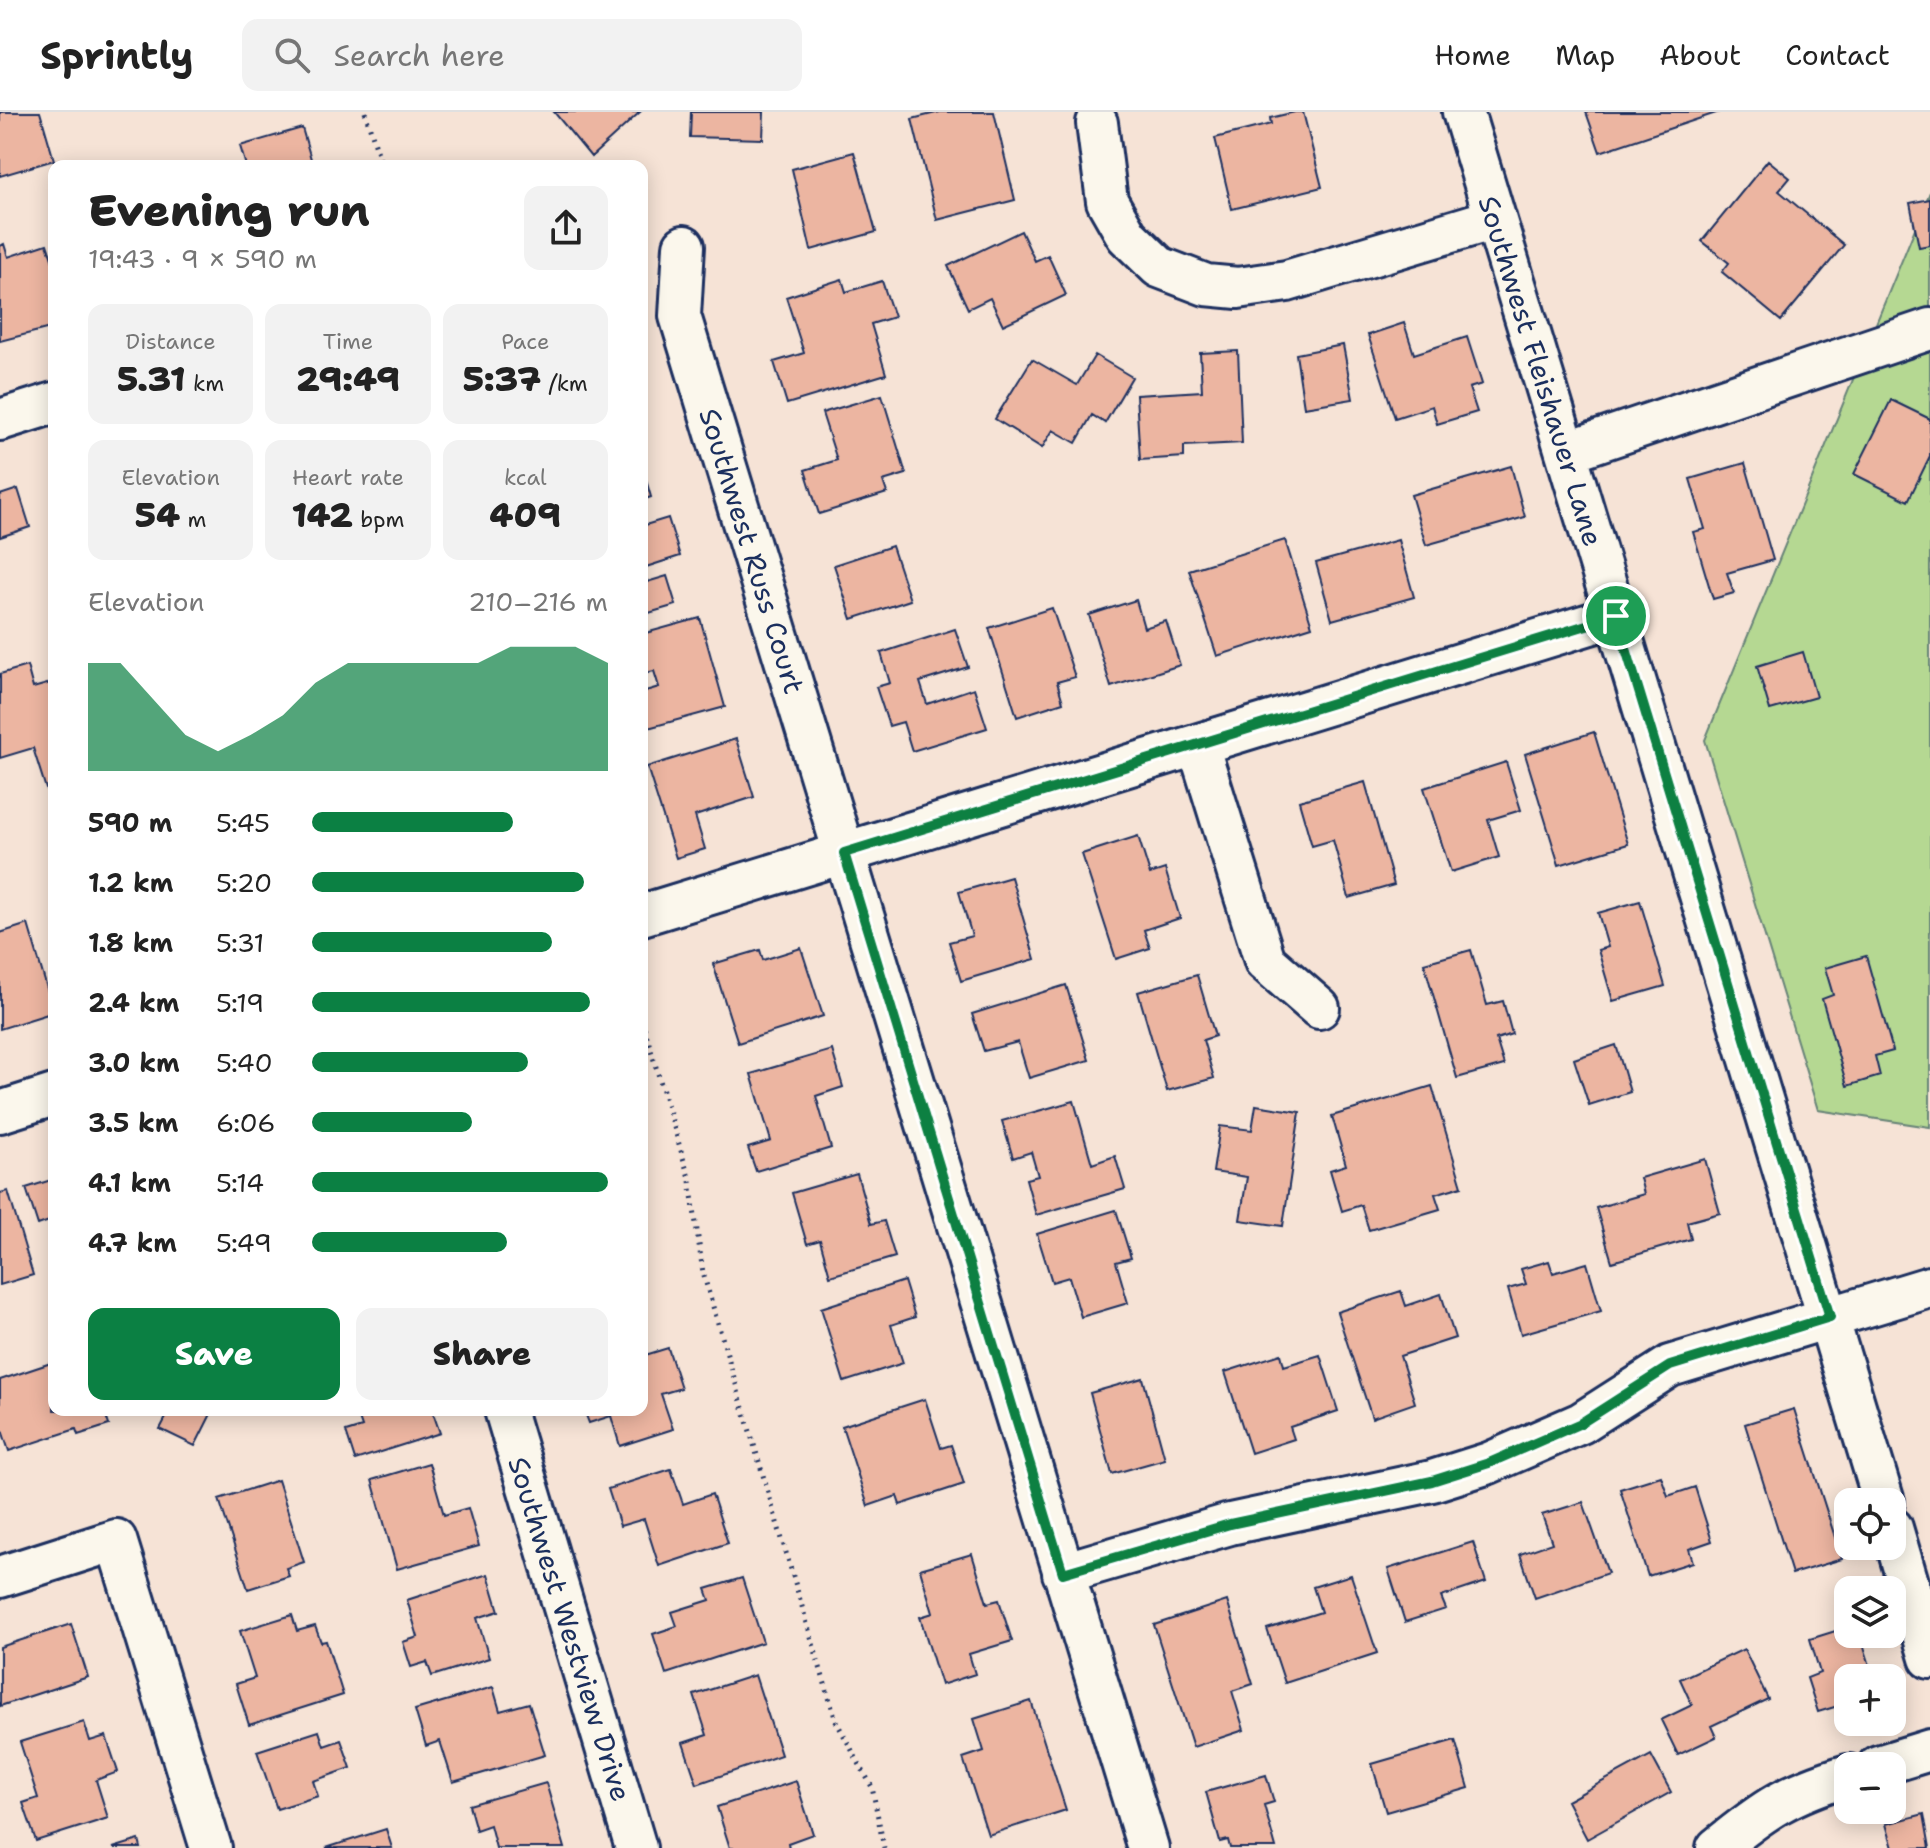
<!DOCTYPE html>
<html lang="en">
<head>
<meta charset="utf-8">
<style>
	:root { --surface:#fff; --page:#f2f2f2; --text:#222; --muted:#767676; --line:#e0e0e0; --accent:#0b8043 }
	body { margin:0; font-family:"Shantell Sans",sans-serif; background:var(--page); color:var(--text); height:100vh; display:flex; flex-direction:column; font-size:30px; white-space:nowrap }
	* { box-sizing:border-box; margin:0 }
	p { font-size:26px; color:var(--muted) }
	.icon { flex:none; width:44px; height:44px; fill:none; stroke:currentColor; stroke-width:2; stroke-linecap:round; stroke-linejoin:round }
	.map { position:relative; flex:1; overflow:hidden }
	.drawer { position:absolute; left:48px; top:48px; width:600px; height:1256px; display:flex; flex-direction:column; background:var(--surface); border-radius:16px; box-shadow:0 4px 20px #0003 }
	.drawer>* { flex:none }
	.fabs { position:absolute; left:1834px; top:1376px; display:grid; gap:16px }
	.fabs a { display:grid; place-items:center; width:72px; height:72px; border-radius:16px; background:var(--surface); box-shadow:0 4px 20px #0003; font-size:40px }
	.pin { position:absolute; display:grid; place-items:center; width:68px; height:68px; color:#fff; margin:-34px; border:4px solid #fff; border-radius:50%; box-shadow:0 2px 8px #0007 }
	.round { display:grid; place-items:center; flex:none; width:84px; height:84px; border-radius:16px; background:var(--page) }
	.overview { display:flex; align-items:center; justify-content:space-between; height:136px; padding:0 40px }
	h1 { font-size:44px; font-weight:800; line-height:60px }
	.figures { display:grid; grid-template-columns:repeat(3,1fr); gap:12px; height:136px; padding:8px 40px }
	.figures div { display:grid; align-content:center; border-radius:16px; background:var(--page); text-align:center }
	.figures b { font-size:34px; font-weight:800 }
	.figures small { font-size:22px; font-weight:400 }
	.figures p { font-size:22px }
	.chart { height:224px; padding:16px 40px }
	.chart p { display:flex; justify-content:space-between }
	.chart svg { width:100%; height:144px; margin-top:8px; fill:var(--accent); opacity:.7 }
	.primary-button { display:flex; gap:16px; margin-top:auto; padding:16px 40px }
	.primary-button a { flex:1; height:92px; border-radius:16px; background:var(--accent); color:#fff; font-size:32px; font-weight:800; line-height:92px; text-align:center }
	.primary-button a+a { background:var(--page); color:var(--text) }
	ul { padding:0 40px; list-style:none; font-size:26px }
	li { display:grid; grid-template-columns:128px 96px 1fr; align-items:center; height:60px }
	li i { height:20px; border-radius:10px; background:var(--accent) }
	header { display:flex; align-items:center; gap:48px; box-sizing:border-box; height:112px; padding:0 40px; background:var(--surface); border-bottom:2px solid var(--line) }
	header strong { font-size:38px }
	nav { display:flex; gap:44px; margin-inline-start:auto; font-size:28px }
	.search { width:560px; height:72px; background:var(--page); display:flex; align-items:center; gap:20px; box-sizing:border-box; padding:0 28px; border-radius:16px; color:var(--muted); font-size:30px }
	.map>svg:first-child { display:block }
	.green { fill:#b5d892; stroke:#688478; stroke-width:2 }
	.building { fill:#ecb5a1; stroke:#1b2f5e; stroke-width:2 }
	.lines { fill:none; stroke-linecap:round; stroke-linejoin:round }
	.minor-casing { stroke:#1b2f5e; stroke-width:46 }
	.path { stroke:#1b2f5e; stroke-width:5; stroke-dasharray:2 6; stroke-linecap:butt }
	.minor { stroke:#fbf7ec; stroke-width:40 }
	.route-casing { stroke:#fff; stroke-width:16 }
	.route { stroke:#0b8043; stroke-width:10 }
	.labels { text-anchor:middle; stroke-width:7; stroke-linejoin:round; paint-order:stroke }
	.street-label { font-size:28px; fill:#1b2f5e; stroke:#fbf7ec }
</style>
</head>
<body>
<header>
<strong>Sprintly</strong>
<div class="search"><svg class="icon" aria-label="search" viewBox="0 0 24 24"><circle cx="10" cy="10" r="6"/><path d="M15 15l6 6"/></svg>Search here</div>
<nav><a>Home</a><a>Map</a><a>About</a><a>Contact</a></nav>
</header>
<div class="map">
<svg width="1930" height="1736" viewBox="0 0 1930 1736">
	<rect width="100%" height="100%" fill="#f6e3d6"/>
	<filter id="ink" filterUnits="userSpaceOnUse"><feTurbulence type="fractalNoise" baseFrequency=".0125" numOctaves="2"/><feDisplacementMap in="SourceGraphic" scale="16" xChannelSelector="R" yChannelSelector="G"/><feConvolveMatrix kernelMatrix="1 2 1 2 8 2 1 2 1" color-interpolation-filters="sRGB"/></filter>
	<g filter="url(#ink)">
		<!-- green -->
		<path class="green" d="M 1930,80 L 1930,1015 L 1818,998 L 1705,628 Z"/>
		<!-- building -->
		<path class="building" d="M 0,0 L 40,0 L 54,48 L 0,64 Z
			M 554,0 L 640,0 L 591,45 Z
			M 691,0 L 764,0 L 763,27 L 690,25 Z
			M 940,0 L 994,0 L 1015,88 L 937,108 L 912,7 Z
			M 1295,0 L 1303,0 L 1322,75 L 1232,97 L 1215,26 L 1271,12 L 1270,6 Z
			M 1586,0 L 1719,0 L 1600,40 Z
			M 302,16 L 313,54 L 246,54 L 240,34 Z
			M 854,40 L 876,120 L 811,138 L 792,57 Z
			M 1768,48 L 1790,66 L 1779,79 L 1844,133 L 1781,209 L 1722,160 L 1729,151 L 1702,129 Z
			M 1930,87 L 1930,133 L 1919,135 L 1910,91 Z
			M 1021,119 L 1035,149 L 1048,143 L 1066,183 L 1003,213 L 990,186 L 968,197 L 948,154 Z
			M 4,132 L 8,145 L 47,132 L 54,153 L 54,215 L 0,229 L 0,134 Z
			M 842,167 L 846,180 L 882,169 L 894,205 L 871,212 L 886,262 L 787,292 L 774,250 L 804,241 L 786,185 Z
			M 1404,211 L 1414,242 L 1467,225 L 1482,272 L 1469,276 L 1477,300 L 1437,312 L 1432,294 L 1395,306 L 1368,223 Z
			M 1343,233 L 1353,287 L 1304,295 L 1296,242 Z
			M 1238,239 L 1242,331 L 1184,334 L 1184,345 L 1140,348 L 1136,283 L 1202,279 L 1200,241 Z
			M 1095,243 L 1132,265 L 1105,311 L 1092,303 L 1076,331 L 1053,318 L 1042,336 L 995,307 L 1032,247 L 1077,273 Z
			M 882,283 L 906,362 L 883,369 L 887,381 L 819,402 L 805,358 L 837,348 L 822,301 Z
			M 1891,288 L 1930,307 L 1930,344 L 1908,389 L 1854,362 Z
			M 1745,351 L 1773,448 L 1727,461 L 1734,481 L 1713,487 L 1693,420 L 1705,417 L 1690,367 Z
			M 642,354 L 651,385 L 642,388 Z
			M 1511,354 L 1525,405 L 1426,433 L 1411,383 Z
			M 18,377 L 30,415 L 0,425 L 0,383 Z
			M 668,406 L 680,444 L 643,456 L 647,470 L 667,464 L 676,493 L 642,503 L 642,414 Z
			M 1285,428 L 1312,514 L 1217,544 L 1189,458 Z
			M 1398,428 L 1414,485 L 1332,508 L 1316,451 Z
			M 892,434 L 910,488 L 852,507 L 834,453 Z
			M 1136,488 L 1144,516 L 1166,509 L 1180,553 L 1111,575 L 1089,503 Z
			M 1052,496 L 1075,565 L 1057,570 L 1063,590 L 1017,605 L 989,516 Z
			M 700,506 L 725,595 L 648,616 L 642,580 L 659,575 L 654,559 L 642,562 L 642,522 Z
			M 955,517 L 968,555 L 920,570 L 927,592 L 974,576 L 987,616 L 912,639 L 903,610 L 889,614 L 876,575 L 890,571 L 881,541 Z
			M 1803,540 L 1816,585 L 1770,598 L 1757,554 Z
			M 27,554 L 33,576 L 54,570 L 54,674 L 46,677 L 33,636 L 0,646 L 0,562 Z
			M 1594,620 L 1628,732 L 1559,753 L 1525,642 Z
			M 736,627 L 754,685 L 695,704 L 705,737 L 676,746 L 647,655 Z
			M 1506,650 L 1521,698 L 1488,708 L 1499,745 L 1451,760 L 1424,676 Z
			M 1365,670 L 1394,773 L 1349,786 L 1333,728 L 1312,734 L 1299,689 Z
			M 1138,724 L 1150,762 L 1165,757 L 1180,806 L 1144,818 L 1150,836 L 1116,847 L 1082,742 Z
			M 1011,765 L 1035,847 L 961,869 L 949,830 L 972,824 L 959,780 Z
			M 1640,789 L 1665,874 L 1613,889 L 1598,838 L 1608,835 L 1598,801 Z
			M 28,812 L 54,900 L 0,917 L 0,821 Z
			M 801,836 L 823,904 L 738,931 L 713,852 L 760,838 L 763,848 Z
			M 1471,838 L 1487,893 L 1503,889 L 1512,922 L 1496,927 L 1504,953 L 1457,966 L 1424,851 Z
			M 1866,844 L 1893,939 L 1875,944 L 1880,964 L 1847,974 L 1822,887 L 1833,883 L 1825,856 Z
			M 1197,863 L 1215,924 L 1203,928 L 1214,966 L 1167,979 L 1138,880 Z
			M 1066,873 L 1089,948 L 1029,966 L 1018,930 L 984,939 L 972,902 Z
			M 1616,933 L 1630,980 L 1589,993 L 1574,947 Z
			M 832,938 L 843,975 L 816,984 L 831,1036 L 756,1059 L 748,1036 L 771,1029 L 751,962 Z
			M 1432,974 L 1462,1074 L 1435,1082 L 1440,1097 L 1369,1118 L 1361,1093 L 1342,1099 L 1330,1058 L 1346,1053 L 1332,1004 Z
			M 1074,989 L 1092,1052 L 1115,1044 L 1125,1077 L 1036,1103 L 1026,1067 L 1038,1064 L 1031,1040 L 1013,1046 L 1002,1009 Z
			M 1256,993 L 1300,1000 L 1283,1114 L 1240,1108 L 1247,1065 L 1213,1060 L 1220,1014 L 1252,1018 Z
			M 1705,1047 L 1720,1101 L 1687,1110 L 1691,1127 L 1612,1150 L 1596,1096 L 1644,1082 L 1640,1066 Z
			M 857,1062 L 871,1112 L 884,1109 L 895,1145 L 830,1164 L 820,1128 L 807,1132 L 792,1081 Z
			M 54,1067 L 54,1114 L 52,1108 L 38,1113 L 26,1076 Z
			M 8,1079 L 33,1163 L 0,1173 L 0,1081 Z
			M 1116,1098 L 1131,1146 L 1116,1150 L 1128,1191 L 1081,1205 L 1069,1165 L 1052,1170 L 1037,1122 Z
			M 1549,1149 L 1553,1161 L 1587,1151 L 1601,1199 L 1521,1222 L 1508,1177 L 1526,1172 L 1521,1157 Z
			M 904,1169 L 915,1205 L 891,1213 L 903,1251 L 844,1270 L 821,1196 Z
			M 1401,1179 L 1406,1194 L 1441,1182 L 1455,1226 L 1400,1244 L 1415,1291 L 1372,1306 L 1337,1200 Z
			M 668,1236 L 681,1276 L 661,1282 L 673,1317 L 620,1334 L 611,1304 L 589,1311 L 584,1298 L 642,1298 L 642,1244 Z
			M 1281,1242 L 1284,1254 L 1320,1243 L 1338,1299 L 1290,1315 L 1294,1327 L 1251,1341 L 1225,1260 Z
			M 54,1250 L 54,1298 L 104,1298 L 109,1313 L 78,1323 L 76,1317 L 9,1339 L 0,1312 L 0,1268 Z
			M 1143,1266 L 1165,1347 L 1112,1362 L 1090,1281 Z
			M 925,1287 L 941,1336 L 951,1333 L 964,1372 L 900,1393 L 897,1384 L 868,1394 L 842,1314 Z
			M 1794,1297 L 1842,1447 L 1792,1462 L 1745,1312 Z
			M 170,1298 L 213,1298 L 195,1334 L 160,1317 Z
			M 356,1298 L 432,1298 L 440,1321 L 355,1348 L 346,1320 L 362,1315 Z
			M 429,1351 L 444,1403 L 468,1396 L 479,1434 L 397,1457 L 372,1368 Z
			M 671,1357 L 683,1392 L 712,1382 L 728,1431 L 659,1454 L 644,1407 L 620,1414 L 608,1377 Z
			M 1661,1364 L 1668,1384 L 1695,1375 L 1712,1429 L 1689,1437 L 1693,1450 L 1648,1464 L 1620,1377 Z
			M 278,1368 L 304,1450 L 286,1456 L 289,1464 L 248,1477 L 219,1387 Z
			M 1583,1390 L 1608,1461 L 1535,1486 L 1520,1442 L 1552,1431 L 1542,1403 Z
			M 1473,1430 L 1486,1470 L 1441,1485 L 1446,1497 L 1405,1510 L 1388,1457 Z
			M 972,1442 L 987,1491 L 999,1488 L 1012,1529 L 969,1542 L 975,1562 L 941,1573 L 920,1505 L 933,1501 L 920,1457 Z
			M 488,1462 L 499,1499 L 477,1506 L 489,1546 L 432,1564 L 427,1550 L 411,1555 L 403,1530 L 418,1525 L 407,1488 Z
			M 1351,1463 L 1377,1541 L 1285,1571 L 1267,1517 L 1321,1500 L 1313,1475 Z
			M 742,1466 L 763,1530 L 666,1562 L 653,1522 L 677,1514 L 672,1500 L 710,1488 L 706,1477 Z
			M 1227,1489 L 1253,1572 L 1232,1579 L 1244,1618 L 1193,1635 L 1154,1513 Z
			M 292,1503 L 297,1519 L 315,1514 L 321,1530 L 326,1529 L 343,1583 L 249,1613 L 236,1572 L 255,1566 L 240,1519 Z
			M 71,1512 L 88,1565 L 0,1594 L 0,1535 Z
			M 1848,1515 L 1848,1522 L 1860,1522 L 1874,1566 L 1848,1566 L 1848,1591 L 1818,1600 L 1807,1566 L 1820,1561 L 1810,1527 Z
			M 1744,1537 L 1768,1587 L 1711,1614 L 1716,1625 L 1678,1643 L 1661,1608 L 1692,1593 L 1680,1567 Z
			M 755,1563 L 781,1643 L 697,1672 L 683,1631 L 707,1623 L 694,1583 Z
			M 493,1575 L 500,1599 L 529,1591 L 545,1643 L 453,1670 L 440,1629 L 426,1634 L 415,1598 Z
			M 1031,1589 L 1066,1698 L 988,1723 L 963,1646 L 984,1639 L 974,1607 Z
			M 84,1610 L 90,1629 L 106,1624 L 118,1660 L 96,1668 L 108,1706 L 36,1729 L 23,1691 L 38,1686 L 20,1630 Z
			M 319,1619 L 324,1634 L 341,1628 L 351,1656 L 313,1669 L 318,1684 L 277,1697 L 257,1639 Z
			M 1455,1628 L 1469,1676 L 1386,1700 L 1372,1652 Z
			M 1651,1643 L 1671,1680 L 1587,1727 L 1567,1689 Z
			M 1266,1663 L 1274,1690 L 1264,1693 L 1276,1736 L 1230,1736 L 1228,1728 L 1220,1730 L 1206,1680 Z
			M 796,1669 L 813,1722 L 788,1731 L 789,1736 L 730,1736 L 717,1695 Z
			M 546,1671 L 565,1736 L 496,1736 L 490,1713 L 476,1718 L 469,1693 Z
			M 1924,1702 L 1930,1736 L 1893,1736 L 1886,1712 Z
			M 386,1717 L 392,1736 L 326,1736 Z
			M 139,1728 L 141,1736 L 113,1736 Z"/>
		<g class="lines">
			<defs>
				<path id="minor" d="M 1463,0 L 1884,1390
					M 1097,11 L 1107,89 L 1127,124 L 1159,155 L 1206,173 L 1238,176 L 1287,169 L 1494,107
					M 684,134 L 680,204 L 1148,1736
					M 0,308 L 54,291
					M 1566,340 L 1930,217
					M 1198,633 L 1265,849 L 1319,896
					M 642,803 L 1616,504
					M 0,1000 L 54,983
					M 505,1298 L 636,1736
					M 1892,1416 L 1930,1546
					M 1063,1461 L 1230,1412 L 1432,1369 L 1489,1351 L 1581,1311 L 1670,1254 L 1930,1175
					M 0,1465 L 116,1428 L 211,1736
					M 1878,1654 L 1930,1638
					M 1717,1736 C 1766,1696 1787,1682 1848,1663"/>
			</defs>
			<!-- minor casing -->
			<use href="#minor" class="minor-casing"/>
			<!-- path -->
			<path class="path" d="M 365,0 L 382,54
				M 642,908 L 690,1069 L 703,1161 L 836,1609 L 872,1675 L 884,1736"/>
			<!-- minor -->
			<use href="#minor" class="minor"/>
		</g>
	</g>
	<g class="lines" filter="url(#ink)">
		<defs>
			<path id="route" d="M 1616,504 L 1830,1205 L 1670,1254 L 1581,1311 L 1489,1351 L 1432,1369 L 1230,1412 L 1063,1461 L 844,741 Z"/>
		</defs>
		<!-- route casing -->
		<use href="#route" class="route-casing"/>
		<!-- route -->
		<use href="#route" class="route"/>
	</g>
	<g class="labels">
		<!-- street labels -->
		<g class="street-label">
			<text transform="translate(1541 259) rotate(73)" y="10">Southwest Fleishauer Lane</text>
			<text transform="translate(752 439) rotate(73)" y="10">Southwest Russ Court</text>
			<text transform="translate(570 1517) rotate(73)" y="10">Southwest Westview Drive</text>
		</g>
	</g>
</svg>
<div class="fabs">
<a><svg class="icon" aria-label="locate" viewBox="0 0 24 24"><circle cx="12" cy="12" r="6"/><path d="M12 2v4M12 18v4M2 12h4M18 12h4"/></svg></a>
<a><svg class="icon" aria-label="layers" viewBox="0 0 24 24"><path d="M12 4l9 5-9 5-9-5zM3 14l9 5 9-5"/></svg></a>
<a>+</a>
<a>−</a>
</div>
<div class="pin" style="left:1616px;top:504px;background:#1e9e55"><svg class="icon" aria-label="arrive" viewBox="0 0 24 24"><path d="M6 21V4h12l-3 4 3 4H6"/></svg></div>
<section class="drawer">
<div class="overview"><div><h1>Evening run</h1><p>19:43 · 9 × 590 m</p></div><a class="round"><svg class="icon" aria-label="share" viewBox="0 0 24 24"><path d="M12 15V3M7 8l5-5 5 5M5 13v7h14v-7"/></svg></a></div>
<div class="figures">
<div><p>Distance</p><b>5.31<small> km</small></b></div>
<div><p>Time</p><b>29:49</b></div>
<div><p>Pace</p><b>5:37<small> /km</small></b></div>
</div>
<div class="figures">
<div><p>Elevation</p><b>54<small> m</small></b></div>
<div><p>Heart rate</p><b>142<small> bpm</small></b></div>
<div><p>kcal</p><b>409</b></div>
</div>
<div class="chart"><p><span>Elevation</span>210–216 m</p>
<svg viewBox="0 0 160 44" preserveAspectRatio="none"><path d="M0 44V11L10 11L20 22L30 33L40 38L50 33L60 27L70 17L80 11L90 11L100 11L110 11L120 11L130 6L140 6L150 6L160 11V44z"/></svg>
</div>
<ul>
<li><b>590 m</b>5:45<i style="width:68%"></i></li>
<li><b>1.2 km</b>5:20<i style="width:92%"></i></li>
<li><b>1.8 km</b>5:31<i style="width:81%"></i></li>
<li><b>2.4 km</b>5:19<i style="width:94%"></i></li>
<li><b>3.0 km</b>5:40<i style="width:73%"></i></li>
<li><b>3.5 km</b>6:06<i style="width:54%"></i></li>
<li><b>4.1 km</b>5:14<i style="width:100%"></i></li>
<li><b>4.7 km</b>5:49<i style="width:66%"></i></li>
</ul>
<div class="primary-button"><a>Save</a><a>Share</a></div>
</section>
</div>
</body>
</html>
